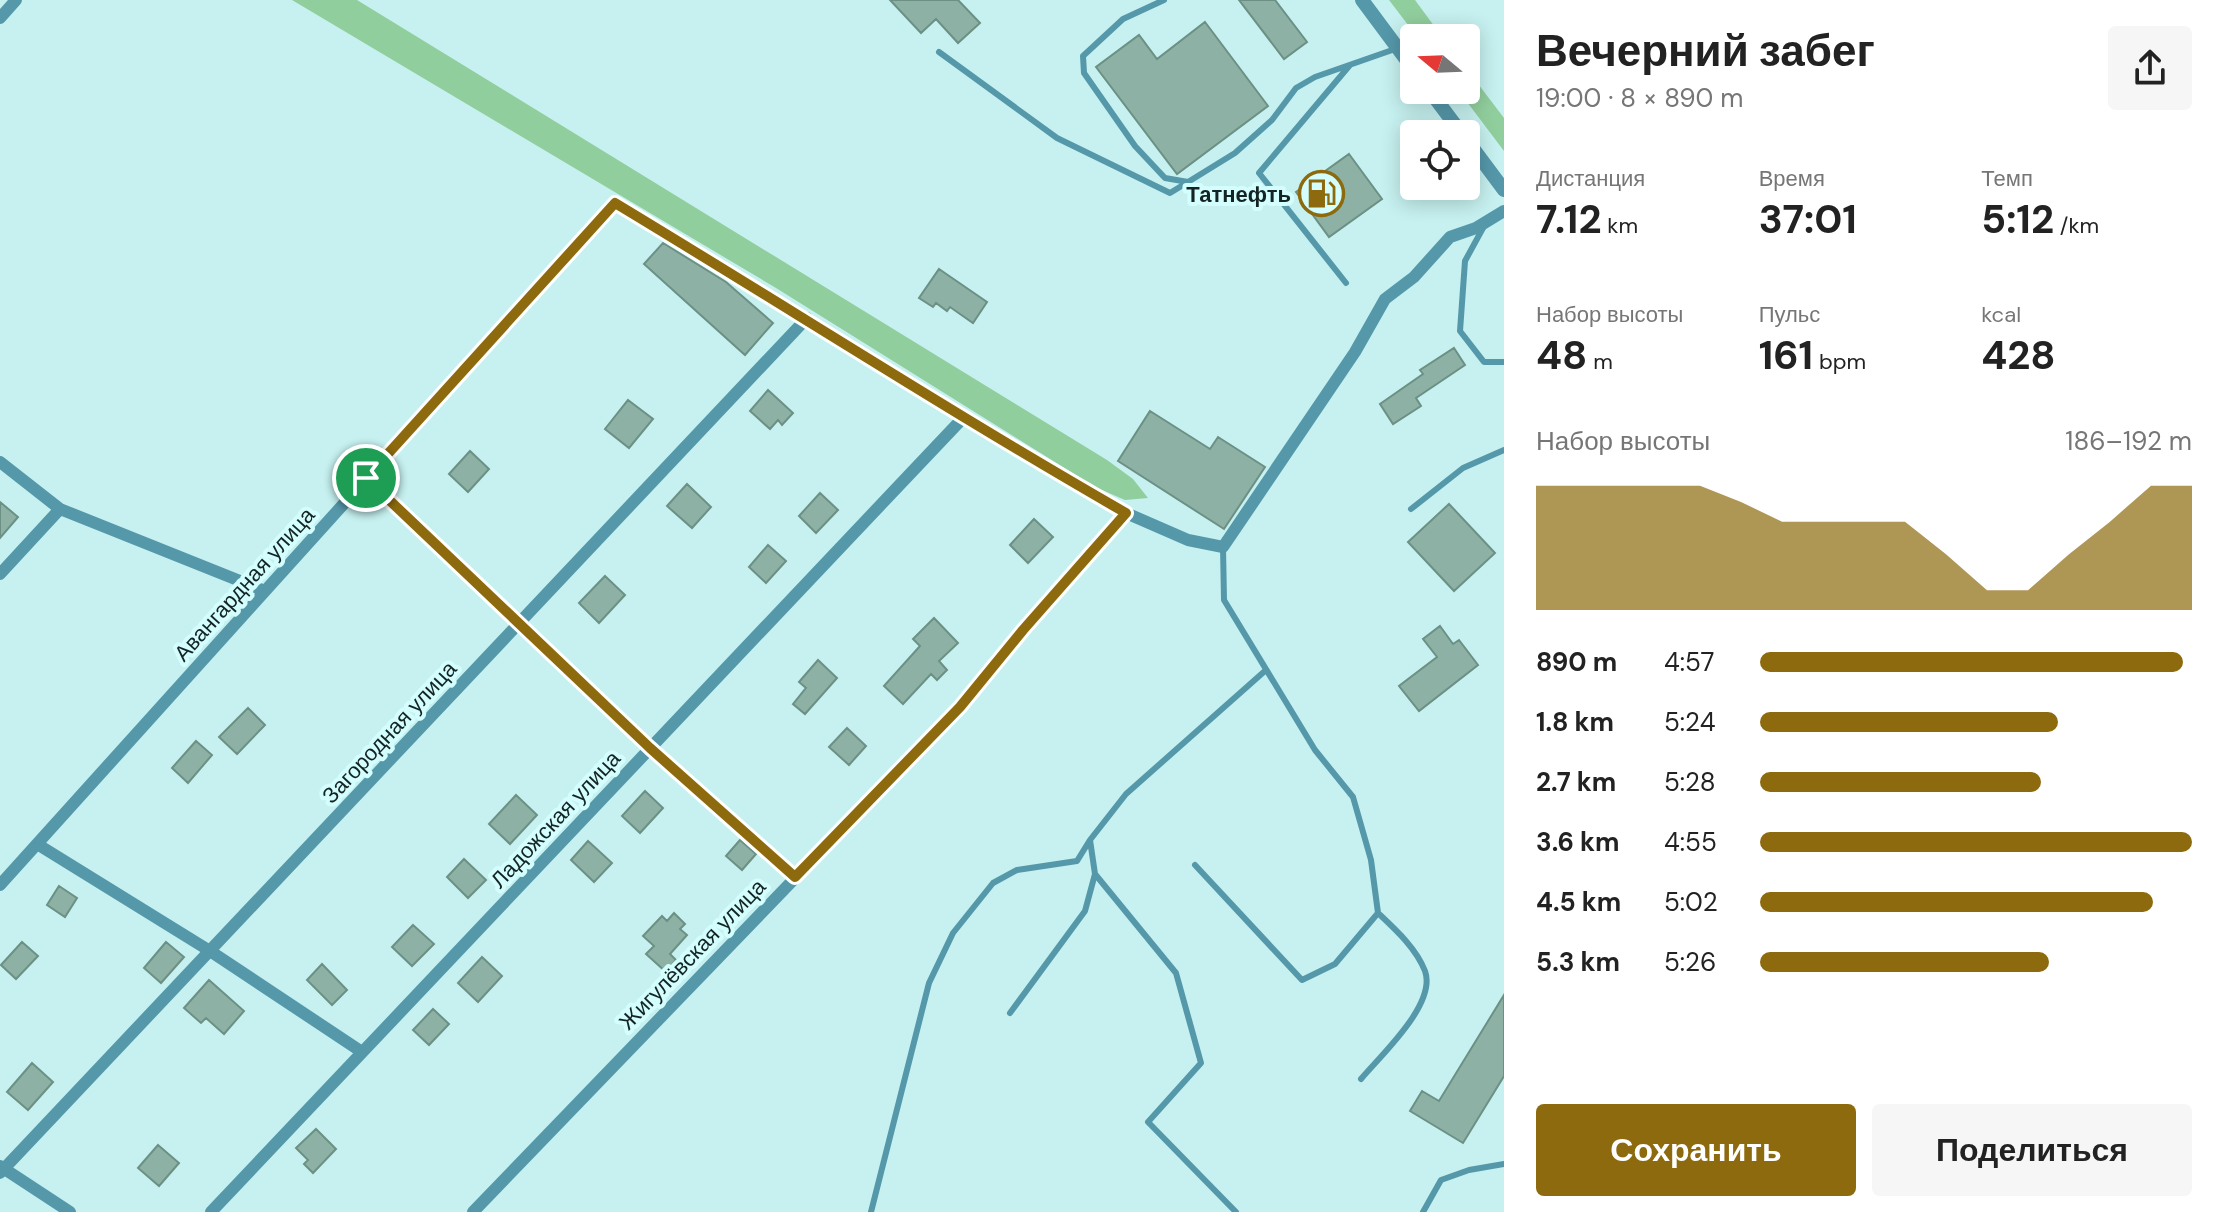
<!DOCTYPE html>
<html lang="ru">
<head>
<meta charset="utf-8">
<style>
	:root { --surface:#fff; --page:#f6f6f6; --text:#222; --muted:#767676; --accent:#8d6a0d }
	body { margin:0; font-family:"DM Sans",sans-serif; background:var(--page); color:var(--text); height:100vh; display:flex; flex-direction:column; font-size:30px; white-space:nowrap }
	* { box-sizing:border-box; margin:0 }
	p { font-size:26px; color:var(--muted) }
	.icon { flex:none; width:44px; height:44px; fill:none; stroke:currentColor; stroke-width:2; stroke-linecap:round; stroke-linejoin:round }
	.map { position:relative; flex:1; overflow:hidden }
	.sheet { display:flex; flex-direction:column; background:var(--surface); width:720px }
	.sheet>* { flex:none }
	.needle { width:52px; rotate:289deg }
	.controls { position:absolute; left:1400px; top:24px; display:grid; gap:16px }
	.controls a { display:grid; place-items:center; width:80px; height:80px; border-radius:8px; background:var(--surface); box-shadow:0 4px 20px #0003; font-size:40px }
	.pin { position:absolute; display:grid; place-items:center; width:68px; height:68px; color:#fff; margin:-34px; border:4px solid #fff; border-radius:50%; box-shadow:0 2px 8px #0007 }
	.round { display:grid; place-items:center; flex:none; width:84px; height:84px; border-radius:8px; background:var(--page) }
	.head { display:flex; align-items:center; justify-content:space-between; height:136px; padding:0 32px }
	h1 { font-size:44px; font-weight:700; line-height:60px }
	.figures { display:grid; grid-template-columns:repeat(3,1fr); gap:12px; height:136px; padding:8px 32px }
	.figures div { display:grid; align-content:center }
	.figures b { font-size:40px; font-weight:700 }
	.figures small { font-size:22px; font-weight:400 }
	.figures p { font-size:22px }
	.chart { height:224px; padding:16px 32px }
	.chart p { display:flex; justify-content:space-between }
	.chart svg { width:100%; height:144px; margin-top:8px; fill:var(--accent); opacity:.7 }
	.action { display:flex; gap:16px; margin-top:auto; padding:16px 32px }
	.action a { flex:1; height:92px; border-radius:8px; background:var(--accent); color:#fff; font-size:32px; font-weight:700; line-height:92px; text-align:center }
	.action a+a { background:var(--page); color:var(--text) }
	ul { padding:0 32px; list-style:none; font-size:26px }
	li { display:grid; grid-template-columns:128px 96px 1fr; align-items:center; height:60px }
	li i { height:20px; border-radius:10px; background:var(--accent) }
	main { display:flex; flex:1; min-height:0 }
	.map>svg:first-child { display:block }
	.green { fill:#91ce9d }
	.building { fill:#8db2a5; stroke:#6c9084; stroke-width:2 }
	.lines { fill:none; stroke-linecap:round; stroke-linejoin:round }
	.service { stroke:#5598aa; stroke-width:6 }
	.minor { stroke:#5598aa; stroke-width:12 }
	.tertiary { stroke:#5598aa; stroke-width:14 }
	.route-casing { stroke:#fff; stroke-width:16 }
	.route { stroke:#8d6a0d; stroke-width:10 }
	.labels { text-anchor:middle; stroke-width:8; stroke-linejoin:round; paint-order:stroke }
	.poi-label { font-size:22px; font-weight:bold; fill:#142424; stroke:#d3fefd; text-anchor:end }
	.street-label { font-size:22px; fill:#142424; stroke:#d3fefd }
</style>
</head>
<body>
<main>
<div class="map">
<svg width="1504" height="1212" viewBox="0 0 1504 1212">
	<rect width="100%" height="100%" fill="#c6f1f0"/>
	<!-- green -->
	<path class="green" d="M 292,0 L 357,0 L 1107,460 L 1133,479 L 1148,498 L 1125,500 L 1095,487 L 776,288 Z
		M 1389,0 L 1415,0 L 1443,38 L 1418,38 Z
		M 1466,68 L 1504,118 L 1504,151 L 1458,90 L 1466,90 Z"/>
	<!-- building -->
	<path class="building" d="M 890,0 L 958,0 L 980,23 L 958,43 L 936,19 L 921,33 Z
		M 1239,0 L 1275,0 L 1307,42 L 1284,59 Z
		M 1205,22 L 1268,106 L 1177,174 L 1096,67 L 1139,35 L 1157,59 Z
		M 1349,154 L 1382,199 L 1329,237 L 1296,192 Z
		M 663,243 L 726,282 L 773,323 L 745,355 L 644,264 Z
		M 939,269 L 987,302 L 973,323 L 950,307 L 947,311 L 936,303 L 933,307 L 919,298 Z
		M 1454,348 L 1465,365 L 1416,398 L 1421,406 L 1393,424 L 1380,404 L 1423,374 L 1420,370 Z
		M 768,390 L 793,413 L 782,425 L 778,420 L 770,429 L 750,411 Z
		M 628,400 L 653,419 L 629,448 L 605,429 Z
		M 1150,411 L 1210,449 L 1218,437 L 1265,467 L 1224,529 L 1118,461 Z
		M 470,451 L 489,469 L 468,492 L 449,474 Z
		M 687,484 L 711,507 L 692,528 L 667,506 Z
		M 820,493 L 838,510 L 816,533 L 799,516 Z
		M 0,502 L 18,517 L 0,538 Z
		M 1449,504 L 1495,553 L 1454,591 L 1408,542 Z
		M 1034,519 L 1053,537 L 1028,563 L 1010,545 Z
		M 768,545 L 786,561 L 766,583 L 749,567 Z
		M 605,576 L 625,595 L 599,623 L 579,603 Z
		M 934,618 L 958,643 L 939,661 L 947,670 L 937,680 L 931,674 L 903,704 L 884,686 L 920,646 L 913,639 Z
		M 1440,626 L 1453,644 L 1459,640 L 1478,665 L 1419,711 L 1399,686 L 1437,657 L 1423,639 Z
		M 818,660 L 837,678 L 805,714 L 793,704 L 806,688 L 799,682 Z
		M 248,708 L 265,725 L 237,754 L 219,737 Z
		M 847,728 L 866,746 L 849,765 L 829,747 Z
		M 196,741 L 212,755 L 188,783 L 172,768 Z
		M 645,791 L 663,808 L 640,833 L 622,816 Z
		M 516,795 L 537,815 L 510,844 L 489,824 Z
		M 740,840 L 756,854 L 742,870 L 726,856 Z
		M 588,841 L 612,863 L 594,882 L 571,860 Z
		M 464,859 L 486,880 L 468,898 L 447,877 Z
		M 59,886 L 77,898 L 65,917 L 47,905 Z
		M 674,913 L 685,924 L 680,929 L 687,935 L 670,954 L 676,960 L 666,972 L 646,954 L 654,946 L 643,936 L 662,916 L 667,921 Z
		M 413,925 L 434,944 L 412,966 L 392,947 Z
		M 22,942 L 38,956 L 16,979 L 1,965 Z
		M 166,942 L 184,957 L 161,983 L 144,968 Z
		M 482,957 L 502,976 L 478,1002 L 458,983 Z
		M 322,964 L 347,990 L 332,1005 L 307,980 Z
		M 209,980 L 244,1011 L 224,1034 L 206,1018 L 201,1023 L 184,1008 Z
		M 1504,995 L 1504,1076 L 1463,1143 L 1410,1111 L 1422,1091 L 1439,1101 Z
		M 433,1009 L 449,1024 L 429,1045 L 413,1030 Z
		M 32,1063 L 53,1082 L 28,1110 L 7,1092 Z
		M 316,1129 L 336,1149 L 313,1173 L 304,1164 L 308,1160 L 296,1148 Z
		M 158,1145 L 179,1163 L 159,1186 L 138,1168 Z"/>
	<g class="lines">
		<!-- service -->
		<path class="service" d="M 1164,0 L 1123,19 L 1083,56 L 1084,73 L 1135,146 L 1165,178 L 1188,182 L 1235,153 L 1272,120 L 1296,88 L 1315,77 L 1398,48
			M 939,52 L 1057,138 L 1170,193 L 1188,182
			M 1483,228 L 1465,261 L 1460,331 L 1484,362 L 1504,362
			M 1346,283 L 1259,173 L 1350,65
			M 1411,509 L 1463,468 L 1504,450
			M 1195,865 L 1302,980 L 1335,964 L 1378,913 L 1371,860 L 1353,797 L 1315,750 L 1224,600 L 1223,547
			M 1095,874 L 1176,973 L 1201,1063 L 1148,1122 L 1236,1212
			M 1010,1013 L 1085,911 L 1095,874 L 1090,840 L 1126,794 L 1266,670
			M 1361,1079 C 1381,1055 1437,1004 1425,971 C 1416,948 1395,929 1378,913
			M 871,1212 L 929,983 L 953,933 L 993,883 L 1017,870 L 1077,861 L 1090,840
			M 1423,1212 L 1441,1180 L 1469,1170 L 1504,1164"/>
		<!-- minor -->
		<path class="minor" d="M 0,18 L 16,0
			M 0,462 L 60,509 L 265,591
			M 366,478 L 650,748 L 795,877
			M 0,574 L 60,509
			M 37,844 L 210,951 L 362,1052
			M 0,885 L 615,203 C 786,306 953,414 1126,513
			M 0,1166 L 70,1212
			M 0,1173 L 807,318
			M 211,1212 L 962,419
			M 473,1212 L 960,707 L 1023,630 L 1126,513 L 1188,540 L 1223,547 L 1355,352 L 1385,299 L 1414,277 L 1450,237 L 1476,228 L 1504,211"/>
		<!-- tertiary -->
		<path class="tertiary" d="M 1362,0 L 1414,70
			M 1429,90 L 1462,134
			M 1466,139 L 1504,190"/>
	</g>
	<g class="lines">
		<defs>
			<path id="route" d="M 615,203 C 786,306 953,414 1126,513 L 1023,630 L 960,707 L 795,877 L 650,748 L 366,478 Z"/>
		</defs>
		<!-- route casing -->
		<use href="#route" class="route-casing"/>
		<!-- route -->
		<use href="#route" class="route"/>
	</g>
	<!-- icons -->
	<defs>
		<symbol id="fuel-ring" viewBox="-11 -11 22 22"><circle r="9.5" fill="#d3fefd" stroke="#8d6a0d" stroke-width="1.5"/><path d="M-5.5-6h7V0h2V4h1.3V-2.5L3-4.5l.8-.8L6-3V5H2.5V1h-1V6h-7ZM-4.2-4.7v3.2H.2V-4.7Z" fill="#8d6a0d"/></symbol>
	</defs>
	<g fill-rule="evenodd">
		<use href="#fuel-ring" x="1296" y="168" width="51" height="51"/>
	</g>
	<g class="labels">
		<!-- poi labels -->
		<g class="poi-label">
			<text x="1291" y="202">Татнефть</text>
		</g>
		<!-- street labels -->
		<g class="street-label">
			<text transform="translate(244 584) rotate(-48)" y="8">Авангардная улица</text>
			<text transform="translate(389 732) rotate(-47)" y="8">Загородная улица</text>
			<text transform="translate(555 819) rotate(-47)" y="8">Ладожская улица</text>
			<text transform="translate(692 954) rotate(-46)" y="8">Жигулёвская улица</text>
		</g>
	</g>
</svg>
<div class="controls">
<a><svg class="needle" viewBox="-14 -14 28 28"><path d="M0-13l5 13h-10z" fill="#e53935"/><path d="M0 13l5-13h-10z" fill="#767676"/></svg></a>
<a><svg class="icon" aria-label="locate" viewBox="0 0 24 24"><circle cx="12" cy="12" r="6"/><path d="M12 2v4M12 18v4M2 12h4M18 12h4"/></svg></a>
</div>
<div class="pin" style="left:366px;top:478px;background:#1e9e55"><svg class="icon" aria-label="arrive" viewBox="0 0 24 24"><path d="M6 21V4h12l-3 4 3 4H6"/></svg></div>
</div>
<section class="sheet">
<div class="head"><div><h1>Вечерний забег</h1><p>19:00 · 8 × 890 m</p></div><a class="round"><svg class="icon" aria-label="share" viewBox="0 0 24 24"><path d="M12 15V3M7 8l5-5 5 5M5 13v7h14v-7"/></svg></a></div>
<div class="figures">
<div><p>Дистанция</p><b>7.12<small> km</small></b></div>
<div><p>Время</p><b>37:01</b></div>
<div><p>Темп</p><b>5:12<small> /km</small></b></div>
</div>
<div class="figures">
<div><p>Набор высоты</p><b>48<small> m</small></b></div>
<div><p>Пульс</p><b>161<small> bpm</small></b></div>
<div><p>kcal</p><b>428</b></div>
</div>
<div class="chart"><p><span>Набор высоты</span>186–192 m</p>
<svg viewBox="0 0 160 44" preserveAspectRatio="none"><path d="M0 44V6L10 6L20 6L30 6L40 6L50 11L60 17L70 17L80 17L90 17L100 27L110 38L120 38L130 27L140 17L150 6L160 6V44z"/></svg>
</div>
<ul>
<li><b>890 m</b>4:57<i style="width:98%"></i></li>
<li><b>1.8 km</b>5:24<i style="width:69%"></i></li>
<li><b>2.7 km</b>5:28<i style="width:65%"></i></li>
<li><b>3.6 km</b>4:55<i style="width:100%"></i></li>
<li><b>4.5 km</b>5:02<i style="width:91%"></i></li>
<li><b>5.3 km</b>5:26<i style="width:67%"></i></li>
</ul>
<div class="action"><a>Сохранить</a><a>Поделиться</a></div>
</section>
</main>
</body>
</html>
